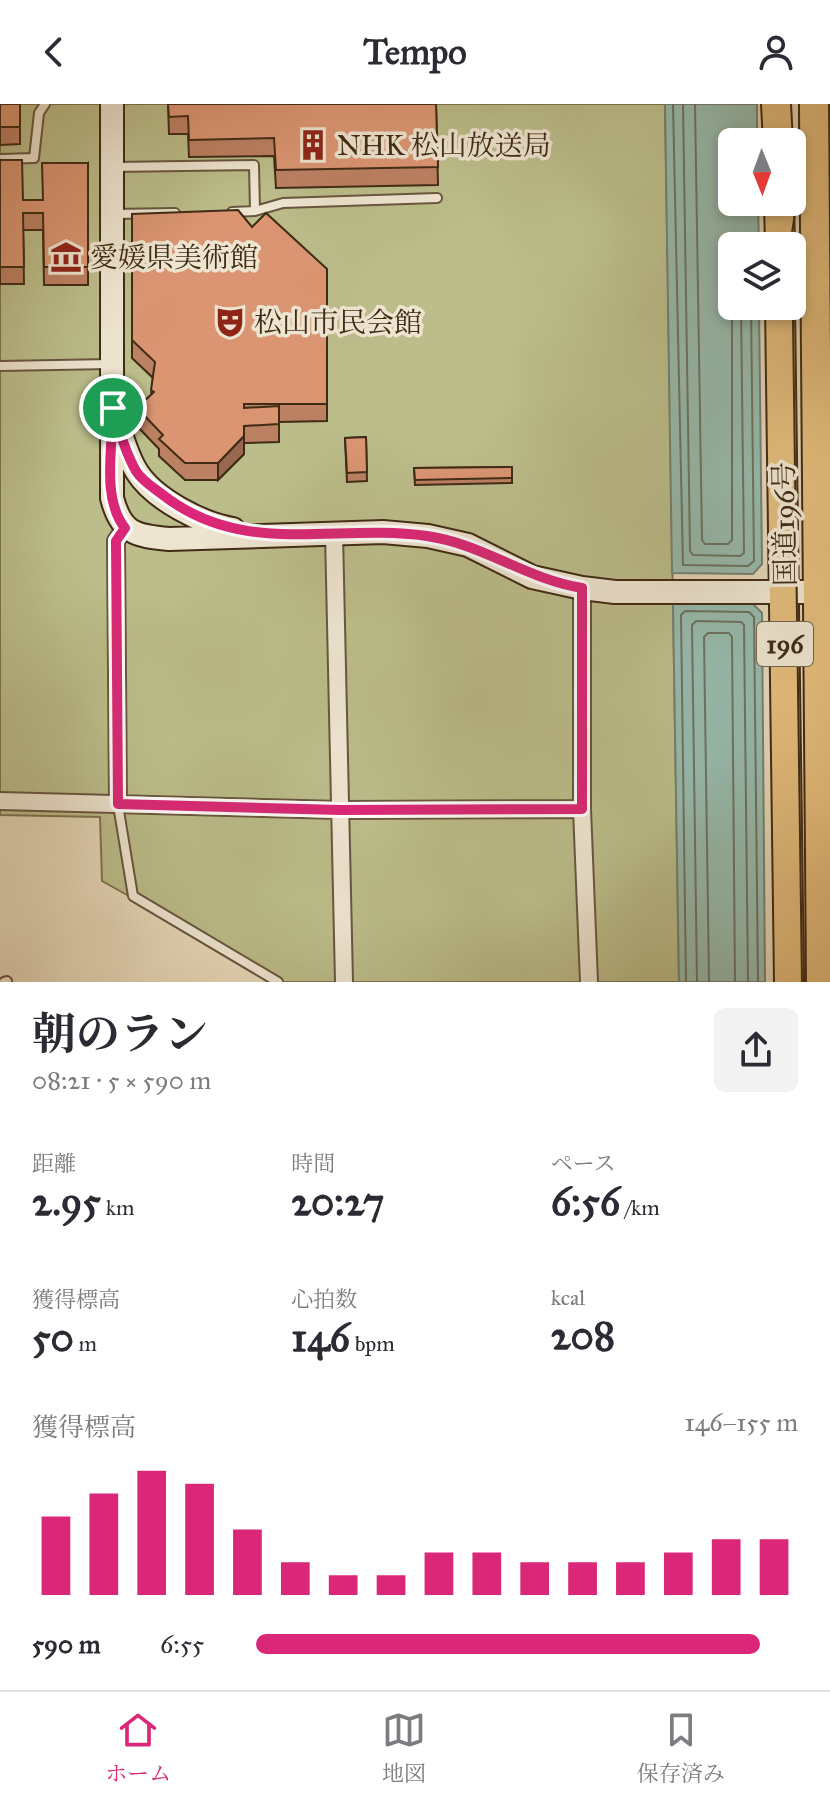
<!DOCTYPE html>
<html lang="ja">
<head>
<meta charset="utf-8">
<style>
	:root { --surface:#fff; --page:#f2f2f3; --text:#2b2b33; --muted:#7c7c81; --line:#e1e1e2; --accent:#db2777 }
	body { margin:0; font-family:"IM FELL Great Primer","Noto Serif JP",serif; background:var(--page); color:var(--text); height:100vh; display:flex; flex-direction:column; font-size:30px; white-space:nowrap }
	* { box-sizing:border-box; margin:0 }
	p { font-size:26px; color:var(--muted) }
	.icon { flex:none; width:44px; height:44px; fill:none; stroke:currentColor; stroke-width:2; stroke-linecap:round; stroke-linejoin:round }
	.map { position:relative; height:878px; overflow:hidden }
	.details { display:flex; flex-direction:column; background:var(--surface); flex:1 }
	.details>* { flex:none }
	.needle { width:52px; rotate:179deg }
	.fabs { position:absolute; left:718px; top:24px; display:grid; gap:16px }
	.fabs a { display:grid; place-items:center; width:88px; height:88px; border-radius:12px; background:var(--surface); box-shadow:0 4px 12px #0003; font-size:40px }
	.pin { position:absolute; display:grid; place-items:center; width:68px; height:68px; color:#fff; margin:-34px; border:4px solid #fff; border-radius:50%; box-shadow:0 2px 8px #0007 }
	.round { display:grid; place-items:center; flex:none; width:84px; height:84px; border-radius:12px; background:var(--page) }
	.head { display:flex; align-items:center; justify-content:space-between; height:136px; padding:0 32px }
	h1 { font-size:44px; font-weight:700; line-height:60px }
	.figures { display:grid; grid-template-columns:repeat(3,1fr); gap:12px; height:136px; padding:8px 32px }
	.figures div { display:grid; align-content:center }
	.figures b { font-size:40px; font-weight:700 }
	.figures small { font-size:22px; font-weight:400 }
	.figures p { font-size:22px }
	.chart { height:224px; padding:16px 32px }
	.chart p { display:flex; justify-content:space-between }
	.chart svg { width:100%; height:144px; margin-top:8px; stroke:var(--accent); stroke-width:6 }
	ul { padding:0 32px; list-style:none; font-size:26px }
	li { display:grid; grid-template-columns:128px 96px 1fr; align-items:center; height:60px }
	li i { height:20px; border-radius:10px; background:var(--accent) }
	header { display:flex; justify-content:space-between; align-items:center; height:104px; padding:0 32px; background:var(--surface); font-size:36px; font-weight:700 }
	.dock { display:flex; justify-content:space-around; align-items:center; height:112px; border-top:2px solid var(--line); background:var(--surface); font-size:22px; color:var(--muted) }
	.dock a { display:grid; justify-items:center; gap:4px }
	.dock .on { color:var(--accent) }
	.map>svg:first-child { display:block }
	.green { fill:#bbbd8a; stroke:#7e7450; stroke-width:2 }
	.water { fill:#96baad; stroke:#748170; stroke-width:2 }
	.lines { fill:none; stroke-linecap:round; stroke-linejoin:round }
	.shore { stroke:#6b7261; stroke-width:2 }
	.lane-casing { stroke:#69563e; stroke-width:12 }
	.street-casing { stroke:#69563e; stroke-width:20 }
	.secondary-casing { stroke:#402b15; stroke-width:26 }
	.highway-casing { stroke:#402b15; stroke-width:32 }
	.lane { stroke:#eee5d1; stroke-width:8 }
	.street { stroke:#eee5d1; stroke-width:16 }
	.secondary { stroke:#eee5d1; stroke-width:22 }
	.highway { stroke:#e2bc7c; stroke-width:28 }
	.tram { stroke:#402b15; stroke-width:2 }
	.wall { fill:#bc8062; stroke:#402b15; stroke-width:2 }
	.shaded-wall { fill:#996850; stroke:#402b15; stroke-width:2 }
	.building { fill:#db9572; stroke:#402b15; stroke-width:2 }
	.route-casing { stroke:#fff; stroke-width:16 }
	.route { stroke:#db2777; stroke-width:10 }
	.labels { text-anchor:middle; stroke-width:7; stroke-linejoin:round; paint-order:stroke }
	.shield { fill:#eee5d1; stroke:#74634d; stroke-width:2 }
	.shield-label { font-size:26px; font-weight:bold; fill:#402b15 }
	.poi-label { font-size:28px; fill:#402b15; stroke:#eee5d1; text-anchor:start }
	.street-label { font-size:28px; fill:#402b15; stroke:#eee5d1 }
</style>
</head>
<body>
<header><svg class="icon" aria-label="back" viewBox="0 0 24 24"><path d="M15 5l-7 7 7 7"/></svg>Tempo<svg class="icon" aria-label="person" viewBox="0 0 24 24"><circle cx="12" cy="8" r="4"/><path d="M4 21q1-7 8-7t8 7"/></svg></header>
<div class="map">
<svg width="830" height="878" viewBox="0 0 830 878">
	<rect width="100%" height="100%" fill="#e5d7b8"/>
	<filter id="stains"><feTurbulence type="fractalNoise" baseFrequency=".0025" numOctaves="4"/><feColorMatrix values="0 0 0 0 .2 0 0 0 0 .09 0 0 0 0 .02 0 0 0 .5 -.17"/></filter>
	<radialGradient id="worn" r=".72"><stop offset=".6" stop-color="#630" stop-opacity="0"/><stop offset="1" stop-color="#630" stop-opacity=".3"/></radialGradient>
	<!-- green -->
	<path class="green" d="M 0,0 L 665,0 L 679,878 L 283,878 L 102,777 L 100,713 L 0,711 Z"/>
	<!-- water -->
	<path class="water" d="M 665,0 L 757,0 L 757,38 L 732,38 L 732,98 L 758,98 L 759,142 L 732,142 L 732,202 L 759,202 L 762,460 L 753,470 L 672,469 Z
		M 673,499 L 753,500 L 762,509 L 765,878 L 679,878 Z"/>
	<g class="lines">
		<!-- shore -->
		<path class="shore" d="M 673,0 L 683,461 L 748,462 L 754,457 L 751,202
			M 683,0 L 690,447 L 693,451 L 740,452 L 744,449 L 741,202
			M 695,0 L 702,436 L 705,440 L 728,440 L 732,436 L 732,191
			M 686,878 L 681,511 L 685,507 L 749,508 L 754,513 L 758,878
			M 697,878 L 692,521 L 696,517 L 741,518 L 744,521 L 748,878
			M 709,878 L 704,533 L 708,529 L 729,529 L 732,533 L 735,878"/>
		<defs>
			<path id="lane" d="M 0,55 L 34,54 L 39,9 L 45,0
				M 113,63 L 254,61 L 255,107 L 232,108
				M 255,107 L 283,99 L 437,94
				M 112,110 L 175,109
				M 0,262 L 111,260
				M 118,701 L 133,792 L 278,878
				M 4,878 L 7,877"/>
			<path id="street" d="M 334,430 L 344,878
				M 582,484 L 582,705 L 589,878
				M 0,697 L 340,706 L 582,705
				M 118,700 L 116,437 L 125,424"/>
			<path id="secondary" d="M 112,0 L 112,394 C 121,429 135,432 169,435 L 383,428 L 428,432 L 468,441 L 532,473 L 582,484 L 615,488 L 817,488
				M 118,321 C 123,336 128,354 137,368 C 154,395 202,420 233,425"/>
			<path id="highway" d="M 776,0 L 778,38
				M 814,0 L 821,878
				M 779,98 L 780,142
				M 780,202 L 789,878"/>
		</defs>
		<!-- lane casing -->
		<use href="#lane" class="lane-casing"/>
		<!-- street casing -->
		<use href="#street" class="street-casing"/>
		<!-- secondary casing -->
		<use href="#secondary" class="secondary-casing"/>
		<!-- highway casing -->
		<use href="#highway" class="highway-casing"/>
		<!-- lane -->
		<use href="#lane" class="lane"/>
		<!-- street -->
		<use href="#street" class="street"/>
		<!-- secondary -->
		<use href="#secondary" class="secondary"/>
		<!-- highway -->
		<use href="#highway" class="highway"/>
		<!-- tram -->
		<path class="tram" d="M 792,129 L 799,83 L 799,0
			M 792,144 L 802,878"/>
	</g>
	<!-- wall -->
	<path class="wall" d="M 0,0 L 20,0 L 20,40 L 0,41 Z
		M 168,0 L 436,0 L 438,81 L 276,84 L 274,52 L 189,53 L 188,30 L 169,30 Z
		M 0,56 L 23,96 L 43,96 L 88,59 L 88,181 L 44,181 L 43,126 L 23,126 L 24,180 L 0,180 Z
		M 132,110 L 252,123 L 327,165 L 327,317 L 279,318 L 279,338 L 244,339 L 244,350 L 218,376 L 185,376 L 159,352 L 159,345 L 137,322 L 137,304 L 151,291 L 153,274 L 132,254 Z
		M 366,333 L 367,377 L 347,378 L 345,334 Z
		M 512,363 L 512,379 L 415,381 L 414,364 Z"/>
	<!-- shaded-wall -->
	<path class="shaded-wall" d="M 244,332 L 244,350 L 218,376 L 218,359 Z"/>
	<!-- building -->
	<path class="building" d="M 0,0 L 20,0 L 20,23 L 0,23 Z
		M 168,0 L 436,0 L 438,63 L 276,66 L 274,34 L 189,36 L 188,12 L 169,13 Z
		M 0,56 L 22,56 L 23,96 L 43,96 L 42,59 L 88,59 L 88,163 L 44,163 L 43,109 L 23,109 L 24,163 L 0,163 Z
		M 238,106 L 252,123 L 266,109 L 327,165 L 327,300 L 244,300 L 244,304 L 279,302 L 279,320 L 244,322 L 244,332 L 218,359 L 185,359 L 159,335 L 163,331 L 137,304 L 154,288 L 151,286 L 155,258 L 132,236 L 132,110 Z
		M 366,333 L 367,368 L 347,369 L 345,334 Z
		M 512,363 L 512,374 L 415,376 L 414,364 Z
		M 806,540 L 806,559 L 801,559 L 801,541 Z"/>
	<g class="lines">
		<defs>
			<path id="route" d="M 113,304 C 119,325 125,348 136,367 C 142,377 154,384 163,391 C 244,454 334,419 427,432 C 483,440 526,475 582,484 L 582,705 L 340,706 L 118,700 L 116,437 L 125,424 C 101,394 113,341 113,304 Z"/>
		</defs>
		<!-- route casing -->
		<use href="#route" class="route-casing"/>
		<!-- route -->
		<use href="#route" class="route"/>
	</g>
	<!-- icons -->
	<defs>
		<symbol id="building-bare" viewBox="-9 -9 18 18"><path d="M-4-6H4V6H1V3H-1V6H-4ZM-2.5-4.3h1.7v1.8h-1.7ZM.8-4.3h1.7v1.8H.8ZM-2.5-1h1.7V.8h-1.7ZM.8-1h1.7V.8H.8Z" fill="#8f2418" stroke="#eee5d1" stroke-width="2.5" paint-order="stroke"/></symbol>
		<symbol id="museum-bare" viewBox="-9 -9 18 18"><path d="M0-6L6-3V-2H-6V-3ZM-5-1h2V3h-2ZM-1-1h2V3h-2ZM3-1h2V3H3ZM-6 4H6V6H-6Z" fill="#8f2418" stroke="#eee5d1" stroke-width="2.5" paint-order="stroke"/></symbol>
		<symbol id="theatre-bare" viewBox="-9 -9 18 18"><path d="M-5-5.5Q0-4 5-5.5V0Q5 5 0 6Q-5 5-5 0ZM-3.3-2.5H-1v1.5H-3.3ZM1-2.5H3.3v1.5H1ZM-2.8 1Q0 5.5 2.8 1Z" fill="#8f2418" stroke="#eee5d1" stroke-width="2.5" paint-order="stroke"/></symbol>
	</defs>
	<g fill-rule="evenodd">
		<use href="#building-bare" x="291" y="19" width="44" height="44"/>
		<use href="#museum-bare" x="44" y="131" width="44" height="44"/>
		<use href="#theatre-bare" x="208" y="196" width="44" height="44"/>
	</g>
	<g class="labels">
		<!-- shield labels -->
		<rect class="shield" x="757" y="518" width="56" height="44" rx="6"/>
		<g class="shield-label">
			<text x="785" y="549">196</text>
		</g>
		<!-- poi labels -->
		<g class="poi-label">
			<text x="337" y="51">NHK 松山放送局</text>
			<text x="90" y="163">愛媛県美術館</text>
			<text x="254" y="228">松山市民会館</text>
		</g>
		<!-- street labels -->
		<g class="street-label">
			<text transform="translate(784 420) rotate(-91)" y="10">国道196号</text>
		</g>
	</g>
	<rect width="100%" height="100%" filter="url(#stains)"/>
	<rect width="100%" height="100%" fill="url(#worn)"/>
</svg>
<div class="fabs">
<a><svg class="needle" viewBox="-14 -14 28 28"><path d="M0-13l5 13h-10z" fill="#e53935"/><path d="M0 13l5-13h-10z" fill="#7c7c81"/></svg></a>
<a><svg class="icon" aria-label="layers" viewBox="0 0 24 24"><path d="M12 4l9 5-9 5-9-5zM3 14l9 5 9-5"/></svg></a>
</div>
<div class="pin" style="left:113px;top:304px;background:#1e9e55"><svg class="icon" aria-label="arrive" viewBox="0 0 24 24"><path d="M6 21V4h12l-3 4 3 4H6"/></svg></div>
</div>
<section class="details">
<div class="head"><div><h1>朝のラン</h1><p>08:21 · 5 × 590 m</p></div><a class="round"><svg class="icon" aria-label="share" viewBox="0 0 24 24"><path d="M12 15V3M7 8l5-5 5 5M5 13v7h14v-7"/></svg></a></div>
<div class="figures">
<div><p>距離</p><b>2.95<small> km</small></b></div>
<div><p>時間</p><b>20:27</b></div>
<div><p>ペース</p><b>6:56<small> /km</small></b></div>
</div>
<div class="figures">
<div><p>獲得標高</p><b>50<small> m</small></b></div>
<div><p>心拍数</p><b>146<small> bpm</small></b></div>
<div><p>kcal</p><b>208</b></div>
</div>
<div class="chart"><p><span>獲得標高</span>146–155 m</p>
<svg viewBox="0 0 160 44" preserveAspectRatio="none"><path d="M5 44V20M15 44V13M25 44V6M35 44V10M45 44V24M55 44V34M65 44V38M75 44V38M85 44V31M95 44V31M105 44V34M115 44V34M125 44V34M135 44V31M145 44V27M155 44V27"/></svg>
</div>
<ul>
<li><b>590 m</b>6:55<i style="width:93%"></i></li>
</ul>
</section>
<nav class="dock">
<a class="on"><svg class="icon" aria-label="home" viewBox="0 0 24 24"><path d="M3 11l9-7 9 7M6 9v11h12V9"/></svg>ホーム</a>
<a><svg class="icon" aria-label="map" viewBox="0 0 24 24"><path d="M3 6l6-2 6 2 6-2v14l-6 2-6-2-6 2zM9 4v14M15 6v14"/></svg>地図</a>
<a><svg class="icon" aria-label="saved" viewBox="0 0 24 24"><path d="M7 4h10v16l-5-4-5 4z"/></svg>保存済み</a>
</nav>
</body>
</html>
